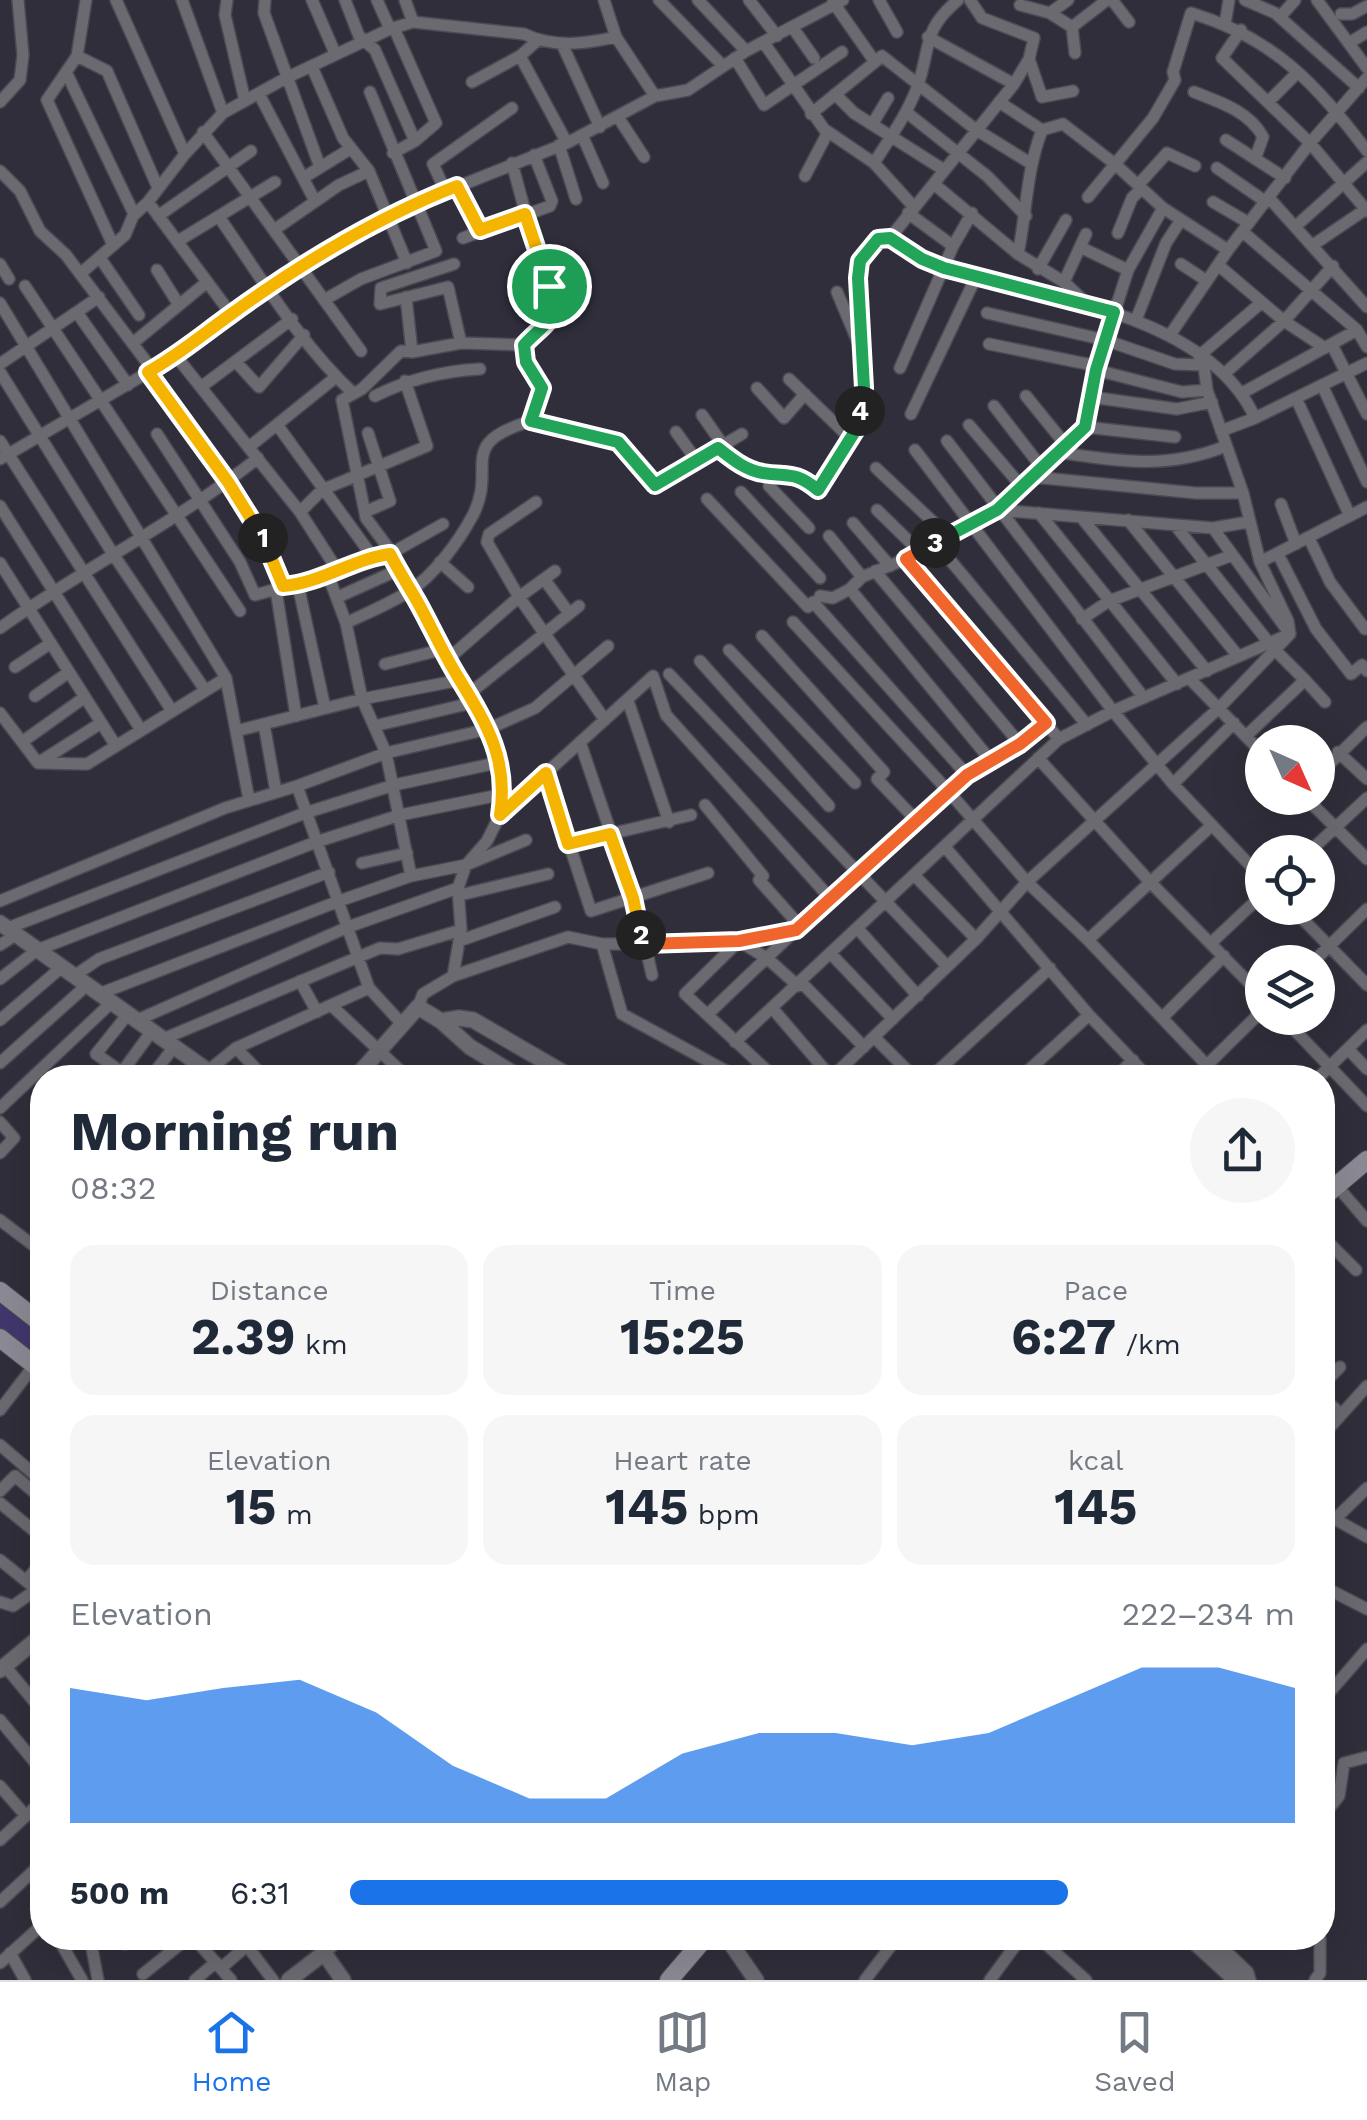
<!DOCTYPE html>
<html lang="en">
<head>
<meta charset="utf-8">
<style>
	:root { --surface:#fff; --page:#f6f6f7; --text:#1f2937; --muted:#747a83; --line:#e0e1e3; --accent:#1a73e8 }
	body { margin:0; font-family:"Work Sans",sans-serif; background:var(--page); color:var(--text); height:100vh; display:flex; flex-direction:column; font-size:38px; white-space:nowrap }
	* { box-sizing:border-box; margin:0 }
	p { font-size:32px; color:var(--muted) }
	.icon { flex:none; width:55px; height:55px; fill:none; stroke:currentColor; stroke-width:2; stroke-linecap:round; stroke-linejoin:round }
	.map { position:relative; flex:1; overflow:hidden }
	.sheet { position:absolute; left:30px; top:1065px; width:1305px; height:885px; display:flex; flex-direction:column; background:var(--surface); border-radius:40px; box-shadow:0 10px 40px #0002 }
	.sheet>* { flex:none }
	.needle { width:65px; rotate:135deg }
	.buttons { position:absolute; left:1245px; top:725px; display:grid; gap:20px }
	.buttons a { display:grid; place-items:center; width:90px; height:90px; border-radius:50%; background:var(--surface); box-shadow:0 10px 40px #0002; font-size:50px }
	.pin { position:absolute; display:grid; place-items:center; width:85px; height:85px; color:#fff; margin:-42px; border:5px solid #fff; border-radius:50%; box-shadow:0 2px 10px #0007 }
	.km { position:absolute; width:50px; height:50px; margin:-25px; border-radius:50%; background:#222; color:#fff; font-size:28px; line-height:50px; text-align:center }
	.round { display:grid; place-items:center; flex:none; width:105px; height:105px; border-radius:52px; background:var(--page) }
	.head { display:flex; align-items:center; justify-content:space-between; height:170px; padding:0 40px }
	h1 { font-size:55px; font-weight:700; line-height:75px }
	.figures { display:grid; grid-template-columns:repeat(3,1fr); gap:15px; height:170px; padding:10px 40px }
	.figures div { display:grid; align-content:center; border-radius:25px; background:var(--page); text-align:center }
	.figures b { font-size:50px; font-weight:700 }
	.figures small { font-size:28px; font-weight:400 }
	.figures p { font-size:28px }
	.chart { height:280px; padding:20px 40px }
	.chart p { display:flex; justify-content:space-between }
	.chart svg { width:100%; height:180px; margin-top:10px; fill:var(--accent); opacity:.7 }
	ul { padding:0 40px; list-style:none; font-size:32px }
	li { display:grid; grid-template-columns:160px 120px 1fr; align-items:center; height:75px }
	li i { height:25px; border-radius:12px; background:var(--accent) }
	.menu { display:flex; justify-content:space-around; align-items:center; height:140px; border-top:2px solid var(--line); background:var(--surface); font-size:28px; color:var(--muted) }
	.menu a { display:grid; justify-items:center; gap:5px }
	.menu .selected { color:var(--accent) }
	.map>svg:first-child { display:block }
	.green { fill:#42376d }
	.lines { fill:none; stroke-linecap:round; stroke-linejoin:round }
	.minor-casing { stroke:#4a4954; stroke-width:14 }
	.tertiary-casing { stroke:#4a4954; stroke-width:18 }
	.secondary-casing { stroke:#4a4954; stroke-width:20 }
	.minor { stroke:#6b6a71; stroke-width:11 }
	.tertiary { stroke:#6b6a71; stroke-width:15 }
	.secondary { stroke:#8c8b95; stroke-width:18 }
	.split-1-casing { stroke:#fff; stroke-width:20 }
	.split-2-casing { stroke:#fff; stroke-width:20 }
	.split-3-casing { stroke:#fff; stroke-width:20 }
	.split-4-casing { stroke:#fff; stroke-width:20 }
	.split-5-casing { stroke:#fff; stroke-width:20 }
	.split-1 { stroke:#f5b400; stroke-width:12 }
	.split-2 { stroke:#f5b400; stroke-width:12 }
	.split-3 { stroke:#f0652b; stroke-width:12 }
	.split-4 { stroke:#22a559; stroke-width:12 }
	.split-5 { stroke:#22a559; stroke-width:12 }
</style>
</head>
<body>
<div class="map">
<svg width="1367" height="1980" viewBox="0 0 1367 1980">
	<rect width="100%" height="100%" fill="#2f2e3a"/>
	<!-- green -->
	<path class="green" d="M 0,1291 L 42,1324 L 42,1371 L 0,1338 Z"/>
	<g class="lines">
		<defs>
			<path id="minor" d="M 86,0 L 77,56 L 47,100 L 113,245
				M 116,0 L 185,154
				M 182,0 L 223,113
				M 227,0 L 225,15 L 245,101
				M 265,0 L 264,13 L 320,167
				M 312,0 L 335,53
				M 345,0 L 359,36 L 375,50 L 415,141
				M 377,0 L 390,29
				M 405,0 L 413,22
				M 604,0 L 616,37 L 655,96
				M 659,0 L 723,66
				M 698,0 L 746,51
				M 749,0 L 777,36
				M 879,0 L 897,32
				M 1112,0 L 1129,22
				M 1245,0 L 1275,13 L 1359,88
				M 1317,0 L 1367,68
				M 833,2 L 875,62 L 882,56 L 975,129 L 1030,163
				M 1020,5 L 1050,13 L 1072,27 L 1107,0
				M 1050,13 L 1068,0
				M 1341,14 L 1352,14 L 1367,6
				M 1280,17 L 1295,0
				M 1225,24 L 1229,0
				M 1072,27 L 1075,53
				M 793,28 L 814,58
				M 1241,30 L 1222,58 L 1310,143 L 1367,211
				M 928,37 L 1014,84
				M 764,43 L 824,129 L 874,163 L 914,207
				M 1349,43 L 1367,32
				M 562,44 L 600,127
				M 77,56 L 107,71 L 158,188
				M 520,56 L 567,143
				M 735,58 L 764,105 L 842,52
				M 1029,59 L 1042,97 L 1073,91
				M 312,67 L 343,138 L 369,171 L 407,263
				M 67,74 L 134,214
				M 472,82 L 520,56 L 537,41
				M 1194,92 C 1220,102 1250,112 1263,137 L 1255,159
				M 259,94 L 315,201
				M 835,94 L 854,113 L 944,170
				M 1269,101 L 1297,73
				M 0,102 L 20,80 L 23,55 L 18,0
				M 999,102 L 1042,130 L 1063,124 L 1115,164 L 1163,208 L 1228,250
				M 906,112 L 987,176 L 1026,216
				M 811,114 L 875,62
				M 618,117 L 644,157
				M 873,123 L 888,98
				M 203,132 L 361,351
				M 582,135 L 603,183
				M 1226,140 L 1285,178
				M 559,145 L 576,199
				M 393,153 L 415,141 L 436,123 L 394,28
				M 874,163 C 890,138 908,113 918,85 C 931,47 922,30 958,0
				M 1217,168 L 1266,202
				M 0,171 L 20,191 L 40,231 L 66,255 L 145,360
				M 805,176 L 828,132
				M 303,178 L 350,149
				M 934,184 L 1018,254 L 1064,282 L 1086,303
				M 1139,184 L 1167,153 L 1195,166
				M 457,186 L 480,231
				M 445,190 L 433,164 L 512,108
				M 1088,197 L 1153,118 L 1175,80 L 1173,72 L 1191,13 C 1274,38 1316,84 1367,151
				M 1269,198 L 1367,307
				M 148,202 L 231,314
				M 1213,202 L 1249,223
				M 908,213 L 953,246
				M 158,216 L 251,151
				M 219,217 C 260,276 300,344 353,393
				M 1296,226 L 1367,162
				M 274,230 L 339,185 L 369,171
				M 1243,232 L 1357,330 L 1367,347
				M 1118,233 L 1132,198 L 1140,190
				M 463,238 L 550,206 L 552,201 L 534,155
				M 890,238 L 922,259 L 944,269 C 1042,295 1209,315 1255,418 L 1367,363
				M 178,241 L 275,182
				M 1313,245 L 1366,209
				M 1080,247 L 1128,270
				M 1018,254 C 1027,210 1026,172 1042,130
				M 100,258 L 139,315
				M 0,264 L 9,279
				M 454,264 L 381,288 L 380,304 L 448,287 L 461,343
				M 1181,264 L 1207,281
				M 1218,265 L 1284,321 L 1325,348
				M 1038,269 L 1066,220
				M 157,270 L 179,305
				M 80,274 L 125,235 L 133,216 L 148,202 L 185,154 L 223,113 L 286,78 L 390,29 L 413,22 L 524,34 C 554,48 584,44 616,37
				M 1064,282 L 1086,234
				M 25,286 L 240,611
				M 837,292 L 858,342
				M 406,297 L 412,352
				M 324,300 L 361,279 L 436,251 L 370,92
				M 0,303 L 226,678 L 249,800
				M 987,313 L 1105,340 L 1175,364 L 1202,365
				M 78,314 L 128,385
				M 1136,320 L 1166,243 L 1181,220
				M 1170,335 L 1228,250 L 1310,143 L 1367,78
				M 133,343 L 207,282
				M 989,344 L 1097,366
				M 1332,345 L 1367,414
				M 176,356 L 300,512 L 338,571
				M 1199,356 L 1261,303
				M 236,362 L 259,387 L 304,335
				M 0,364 L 99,297
				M 900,368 L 953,246 L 972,213
				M 1096,370 L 1182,392 L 1207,390
				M 0,372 L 113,554 L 205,690
				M 148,372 C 197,441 252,507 283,586
				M 1224,374 L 1284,321 L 1333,266
				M 789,379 L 851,439
				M 1322,385 L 1367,482
				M 201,387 L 292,319
				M 757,388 L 784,418 L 805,394
				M 1244,392 L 1357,330
				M 375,396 C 409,379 442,371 480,369
				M 1026,396 L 1065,444
				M 1091,397 L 1177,409 L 1212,402
				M 1296,398 L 1350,516
				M 994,406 L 1042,468
				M 911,414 L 976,277
				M 702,415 L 723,445
				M 531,421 L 617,442 L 655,485 L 742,434
				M 969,425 L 1022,487
				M 278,426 L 372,556
				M 1085,427 L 1175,437
				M 1221,431 L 1255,418
				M 676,432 L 697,461
				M 157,434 L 240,562 L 255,595 L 328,575 L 372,556 L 390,554 L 460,680 L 476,702 L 501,762 L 504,794 L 500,815 L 487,841 L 466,865 L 458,888 L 461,930 L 453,976
				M 0,441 L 172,711
				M 947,441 L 1144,698
				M 249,447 L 336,377
				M 718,448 C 731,459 745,470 763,473 C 789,477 795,470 818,490 L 857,429 L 864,388 L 857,278 L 860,261 L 879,239 L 890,238 L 1014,84 L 1029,59 L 1034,38 L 982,18 L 970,0
				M 915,450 L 1113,711 L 1173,784 L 1262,878
				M 1056,452 C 1118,461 1167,470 1226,446
				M 0,459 L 176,356 L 231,314 L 389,214 L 567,143 L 655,96 L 688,90 L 746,51 L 843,0
				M 876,468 L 948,536
				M 1033,477 L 1196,493 L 1243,493
				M 769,486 L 809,528
				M 741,492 L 820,578
				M 707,499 L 808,607
				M 536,502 L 489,534 L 487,542 L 519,597 L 605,720
				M 1281,504 L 1296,544
				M 0,506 L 141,730
				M 877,510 L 919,551
				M 997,510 L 1213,528 L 1248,522
				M 300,512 L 322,490 L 427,446 L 405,381
				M 365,512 L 390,501 L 368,433
				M 1039,513 L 1177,684
				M 1081,517 L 1207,671
				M 1128,520 L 1238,656
				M 853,523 L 890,566
				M 1175,525 L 1270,644
				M 829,536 L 862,577
				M 1309,538 L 1330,582 L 1365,629 L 1367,627
				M 936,543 L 1087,725
				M 392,553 L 366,518 L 342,400 L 362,389 L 401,351 L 412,352 L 461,343 L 525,345 L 553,318 L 556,308 L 539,263 L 512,163
				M 390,554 L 443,524
				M 1278,554 L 1316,629 L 1351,674 L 1362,665 L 1367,671
				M 906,559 L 1059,739
				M 440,562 L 468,587
				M 1260,562 L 1367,507
				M 0,563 L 116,746
				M 875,571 L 1020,744
				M 328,575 L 346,623 L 362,699 L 386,753 L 411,876
				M 544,579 L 569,613
				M 298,585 L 325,708
				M 850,589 L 992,762
				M 276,590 L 296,716
				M 820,596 L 833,598 L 850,589 L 862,577 L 906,559 L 997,510 L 1085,427 L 1096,370 L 1128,270 L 1163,208
				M 338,597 L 398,570
				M 813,602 L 967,775
				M 1082,619 L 1109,601 L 1230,556
				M 793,622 L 950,793 L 1027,882 L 1088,940 L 1219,1078
				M 346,623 C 367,613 389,604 408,592 C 434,576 459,541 473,515 C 498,466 454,444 531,421 C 558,378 523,380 525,345
				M 0,628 C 84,568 177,522 258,458
				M 762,636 L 884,772 L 877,779 L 916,820
				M 729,650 L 855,783
				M 448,659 L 519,597 L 555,571
				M 700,661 L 829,806
				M 385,664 L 444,649
				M 15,667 L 51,643
				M 669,674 L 947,966
				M 1190,679 L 1262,753
				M 1305,680 L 1325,702
				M 470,693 L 579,606
				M 35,696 L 69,672
				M 628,701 L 669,822
				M 0,713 L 38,763
				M 264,724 L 276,792
				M 374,726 L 476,702
				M 236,731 L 362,699 L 460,680
				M 1246,736 L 1305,680 L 1276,651
				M 22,742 L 85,697
				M 580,742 L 633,898 L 644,944
				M 1338,752 L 1367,779
				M 1038,758 L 1150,882 L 1262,996
				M 38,763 L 87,764 L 226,678
				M 38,763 L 101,723
				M 546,773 L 591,911 L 708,873
				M 1318,775 L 1367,727
				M 1173,784 L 1234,723
				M 297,786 L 369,988 L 403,1025
				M 1306,798 L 1367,859
				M 705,805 L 763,876 L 759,880 L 800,926
				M 500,815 L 653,676 L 666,715 L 830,898
				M 567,844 L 691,815
				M 945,847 L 1089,1015 L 1149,1078
				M 1309,852 L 1367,798
				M 362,863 L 407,853
				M 914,875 L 976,939
				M 460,895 L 548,874
				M 0,901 L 225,808 L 297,786 L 386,753 L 488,729 L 535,708 L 608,646
				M 1292,908 L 1367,985
				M 8,928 L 305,813 L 394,785 L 501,762
				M 858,929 L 918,996
				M 1088,940 L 1212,825
				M 459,941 L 555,907
				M 1211,943 L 1262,895
				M 602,944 L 622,1014 L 739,1078
				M 645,944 L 652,975
				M 0,945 L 17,934
				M 832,955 L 893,1019
				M 1313,962 L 1367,909
				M 74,976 L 99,959 L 329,872
				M 0,979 L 37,950 L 316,842 L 400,815 L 504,794
				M 300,981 L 317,1012
				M 802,983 L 864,1047
				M 99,994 L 339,901 L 411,876 L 466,865 L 526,840
				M 332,1006 L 408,1078
				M 418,1007 L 423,994 L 453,976 L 568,937 L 602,944 L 645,944 L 739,941 L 795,931
				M 773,1009 L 831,1077
				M 128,1014 L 96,1054 L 130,1078
				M 708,1014 L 800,926 L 967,775 L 1020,744 L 1046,723
				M 1164,1016 L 1224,956
				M 1283,1018 L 1367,1106
				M 0,1020 L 62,967
				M 135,1021 L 348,927 L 458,888
				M 874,1037 L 915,1078
				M 163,1039 L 380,948 L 398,949 L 461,930
				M 735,1042 L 1059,739 L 1113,711 L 1290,634 L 1213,528
				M 236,1048 L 265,1078
				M 1348,1049 L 1367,1069
				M 0,1063 L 86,986
				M 1207,1065 L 1262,1011
				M 209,1070 L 236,1048 L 369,988
				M 122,1072 L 152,1031
				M 150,1078 L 174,1047
				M 775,1078 L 685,994 L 739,941 L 768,959 L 798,986
				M 831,1078 L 976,939 L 1027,882 L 1219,708 L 1290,634 L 1288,621 L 1260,562 L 1243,493 L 1207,390 L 1203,359
				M 930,1078 L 1050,968
				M 1020,1078 L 1089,1015
				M 1115,1078 L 1133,1060
				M 1318,1078 L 1367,1030
				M 0,1108 L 111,1003
				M 38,1120 L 42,1124
				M 0,1122 L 14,1138 L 0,1153
				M 1337,1186 L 1367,1221
				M 0,1220 L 42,1252
				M 1322,1236 L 1356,1270
				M 1322,1385 L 1340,1367
				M 1322,1397 L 1341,1414
				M 0,1410 L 42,1355
				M 1322,1436 L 1367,1386
				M 0,1445 L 42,1481
				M 0,1491 L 15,1476 L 42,1499
				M 0,1503 L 33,1530 L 42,1521
				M 1322,1512 L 1367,1537
				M 1335,1519 L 1367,1488
				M 0,1560 L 42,1594
				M 26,1581 L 42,1561
				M 1322,1586 L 1367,1609
				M 0,1602 L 13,1606 L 37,1589
				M 5,1666 L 42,1711
				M 1322,1701 L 1367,1649
				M 0,1720 L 42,1771
				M 0,1786 L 26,1816
				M 1322,1817 L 1339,1796 L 1344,1763 L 1367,1757
				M 0,1840 L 42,1801
				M 1323,1874 L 1325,1814
				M 0,1902 L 42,1863
				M 58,1938 L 82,1980
				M 90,1938 L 98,1980
				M 194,1938 L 231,1980
				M 241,1938 L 273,1980
				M 1039,1938 L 1086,1980
				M 125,1944 L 134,1938
				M 10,1953 L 25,1980
				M 324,1953 L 342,1938
				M 0,1963 L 42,1925
				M 221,1968 L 256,1938
				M 143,1974 L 188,1938
				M 195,1980 L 216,1962
				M 865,1980 L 897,1938
				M 990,1980 L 1021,1938
				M 1315,1980 L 1320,1973 L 1320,1938"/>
			<path id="tertiary" d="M 0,923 L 218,1078
				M 441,1021 L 459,1018 L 473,1020 L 573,1078
				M 355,1078 L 418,1007 L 441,1021 L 470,1047 L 521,1078
				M 0,1670 L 42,1635
				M 727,1938 L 756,1980
				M 1190,1938 L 1236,1980
				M 1209,1938 L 1246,1973 L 1248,1980
				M 289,1980 L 324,1953 L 343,1980"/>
			<path id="secondary" d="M 1322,1198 L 1367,1160
				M 0,1291 L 42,1324
				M 0,1338 L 42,1371
				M 669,1980 L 705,1938"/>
		</defs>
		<!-- minor casing -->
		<use href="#minor" class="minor-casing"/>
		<!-- tertiary casing -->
		<use href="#tertiary" class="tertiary-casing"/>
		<!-- secondary casing -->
		<use href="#secondary" class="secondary-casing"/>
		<!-- minor -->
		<use href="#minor" class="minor"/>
		<!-- tertiary -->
		<use href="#tertiary" class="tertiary"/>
		<!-- secondary -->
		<use href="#secondary" class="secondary"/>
	</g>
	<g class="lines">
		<defs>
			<path id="split-1" d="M 263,538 L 228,482 L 148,372 C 177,356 202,335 230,315 C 300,264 376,218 457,186 L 480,230 L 525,214 L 549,286"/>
			<path id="split-2" d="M 263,538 L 283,586 C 321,583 353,559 390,554 C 398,570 408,585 417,601 C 431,626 443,653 458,677 C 486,723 509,759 500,815 L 546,773 L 568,844 L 610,834 L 633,898 L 641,935"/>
			<path id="split-3" d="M 641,935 L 645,944 L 739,941 L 796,930 L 967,775 L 1020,744 L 1046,723 L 906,559 L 935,543"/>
			<path id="split-4" d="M 860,411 L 864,388 L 858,278 L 860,261 L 878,239 L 890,238 L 922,259 L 944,268 L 1114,312 L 1096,370 L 1085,427 L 997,510 L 935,543"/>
			<path id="split-5" d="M 549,286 C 564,317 543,324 524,345 L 526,362 L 542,388 L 531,421 L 618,442 L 655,485 L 718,448 C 732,459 745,470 763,473 C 789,477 795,471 818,490 L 857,428 L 860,411"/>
		</defs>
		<!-- split-1 casing -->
		<use href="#split-1" class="split-1-casing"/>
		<!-- split-2 casing -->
		<use href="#split-2" class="split-2-casing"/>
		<!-- split-3 casing -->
		<use href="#split-3" class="split-3-casing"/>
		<!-- split-4 casing -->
		<use href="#split-4" class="split-4-casing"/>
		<!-- split-5 casing -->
		<use href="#split-5" class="split-5-casing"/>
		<!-- split-1 -->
		<use href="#split-1" class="split-1"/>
		<!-- split-2 -->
		<use href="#split-2" class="split-2"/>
		<!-- split-3 -->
		<use href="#split-3" class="split-3"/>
		<!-- split-4 -->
		<use href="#split-4" class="split-4"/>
		<!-- split-5 -->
		<use href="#split-5" class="split-5"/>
	</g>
</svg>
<div class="buttons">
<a><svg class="needle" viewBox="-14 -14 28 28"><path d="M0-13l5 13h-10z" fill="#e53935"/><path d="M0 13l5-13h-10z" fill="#747a83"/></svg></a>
<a><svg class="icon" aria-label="locate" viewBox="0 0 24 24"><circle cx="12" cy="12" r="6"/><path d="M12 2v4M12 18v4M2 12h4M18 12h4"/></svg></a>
<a><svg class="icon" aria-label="layers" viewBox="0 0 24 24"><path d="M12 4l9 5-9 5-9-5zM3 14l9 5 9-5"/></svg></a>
</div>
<div class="pin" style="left:549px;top:286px;background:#1e9e55"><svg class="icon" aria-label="arrive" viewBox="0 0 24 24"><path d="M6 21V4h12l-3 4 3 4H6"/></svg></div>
<b class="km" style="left:263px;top:538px">1</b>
<b class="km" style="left:641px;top:935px">2</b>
<b class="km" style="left:935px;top:543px">3</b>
<b class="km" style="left:860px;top:411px">4</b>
<section class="sheet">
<div class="head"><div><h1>Morning run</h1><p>08:32</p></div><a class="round"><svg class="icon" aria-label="share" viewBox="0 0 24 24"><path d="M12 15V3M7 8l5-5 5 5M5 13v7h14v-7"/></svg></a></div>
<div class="figures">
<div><p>Distance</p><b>2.39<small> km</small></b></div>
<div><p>Time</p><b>15:25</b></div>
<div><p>Pace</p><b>6:27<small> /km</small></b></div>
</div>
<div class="figures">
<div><p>Elevation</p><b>15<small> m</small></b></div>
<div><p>Heart rate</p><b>145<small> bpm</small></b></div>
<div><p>kcal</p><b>145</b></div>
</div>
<div class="chart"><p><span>Elevation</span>222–234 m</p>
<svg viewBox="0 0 160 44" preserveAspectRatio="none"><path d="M0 44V11L10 14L20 11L30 9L40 17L50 30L60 38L70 38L80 27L90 22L100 22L110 25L120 22L130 14L140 6L150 6L160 11V44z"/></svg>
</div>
<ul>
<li><b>500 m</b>6:31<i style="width:76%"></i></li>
</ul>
</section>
</div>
<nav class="menu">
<a class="selected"><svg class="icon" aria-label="home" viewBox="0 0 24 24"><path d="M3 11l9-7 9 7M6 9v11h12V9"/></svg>Home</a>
<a><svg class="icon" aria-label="map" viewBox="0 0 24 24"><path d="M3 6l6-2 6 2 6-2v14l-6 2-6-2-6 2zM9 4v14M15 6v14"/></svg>Map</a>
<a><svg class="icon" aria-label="saved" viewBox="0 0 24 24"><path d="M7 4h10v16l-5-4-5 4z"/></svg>Saved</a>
</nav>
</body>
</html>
